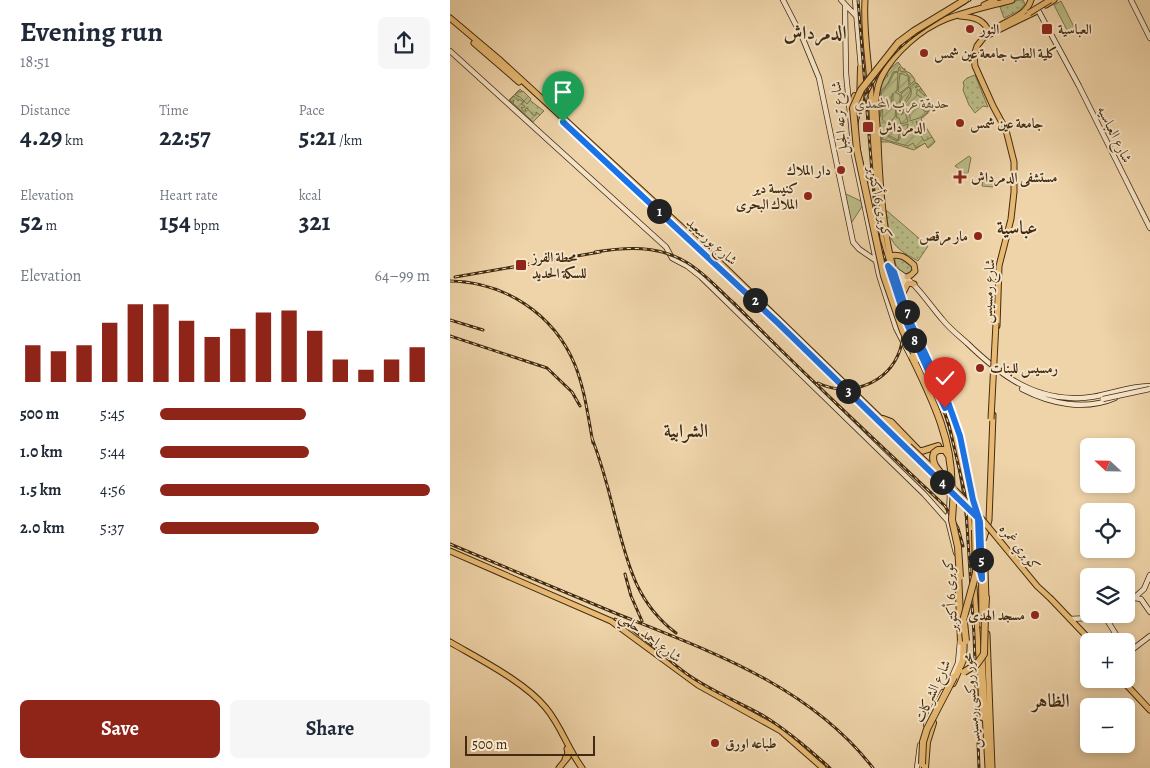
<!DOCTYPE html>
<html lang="en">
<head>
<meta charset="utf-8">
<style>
	:root { --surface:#fff; --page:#f6f6f7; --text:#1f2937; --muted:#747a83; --accent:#8f2418 }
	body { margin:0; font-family:Alegreya,Amiri,serif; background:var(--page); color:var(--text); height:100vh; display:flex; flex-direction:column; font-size:19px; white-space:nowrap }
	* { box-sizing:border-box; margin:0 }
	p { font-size:16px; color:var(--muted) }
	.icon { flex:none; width:28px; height:28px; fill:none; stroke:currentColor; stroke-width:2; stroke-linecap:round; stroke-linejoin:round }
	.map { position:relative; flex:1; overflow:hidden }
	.panel { display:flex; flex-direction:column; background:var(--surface); width:450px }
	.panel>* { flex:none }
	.needle { width:32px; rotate:292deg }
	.fabs { position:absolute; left:630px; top:438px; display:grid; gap:10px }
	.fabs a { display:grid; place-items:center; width:55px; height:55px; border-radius:8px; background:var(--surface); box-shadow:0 2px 8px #0003; font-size:25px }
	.scale { position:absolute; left:15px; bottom:12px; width:130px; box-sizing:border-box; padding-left:5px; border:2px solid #422b10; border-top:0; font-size:14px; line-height:18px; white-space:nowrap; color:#422b10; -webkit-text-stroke:4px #f5e3c7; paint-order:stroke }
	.pin { position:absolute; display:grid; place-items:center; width:42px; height:42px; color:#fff; margin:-51px -21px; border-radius:50% 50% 50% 0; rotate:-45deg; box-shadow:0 0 5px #0007 }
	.pin .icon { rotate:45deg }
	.km { position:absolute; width:25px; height:25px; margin:-12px; border-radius:50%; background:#222; color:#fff; font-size:14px; line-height:25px; text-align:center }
	.round { display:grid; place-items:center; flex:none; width:52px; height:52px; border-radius:8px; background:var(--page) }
	.summary { display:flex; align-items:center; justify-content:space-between; height:85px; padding:0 20px }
	h1 { font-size:28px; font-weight:700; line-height:38px }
	.stats { display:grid; grid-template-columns:repeat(3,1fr); gap:8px; height:85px; padding:5px 20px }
	.stats div { display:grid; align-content:center }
	.stats b { font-size:25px; font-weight:700 }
	.stats small { font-size:14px; font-weight:400 }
	.stats p { font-size:14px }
	.chart { height:140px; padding:10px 20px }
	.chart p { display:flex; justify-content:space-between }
	.chart svg { width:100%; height:90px; margin-top:5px; stroke:var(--accent); stroke-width:6 }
	.cta { display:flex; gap:10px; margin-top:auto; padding:10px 20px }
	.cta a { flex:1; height:58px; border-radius:8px; background:var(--accent); color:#fff; font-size:20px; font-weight:700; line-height:58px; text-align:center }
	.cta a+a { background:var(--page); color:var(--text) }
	ul { padding:0 20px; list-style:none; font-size:16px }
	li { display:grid; grid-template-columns:80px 60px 1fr; align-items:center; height:38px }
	li i { height:12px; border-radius:6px; background:var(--accent) }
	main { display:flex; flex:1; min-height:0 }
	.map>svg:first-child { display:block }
	.grass { fill:#babc87; stroke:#7e744c }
	.park { fill:url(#park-dots); stroke:#7e744c }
	.garden { fill:url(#garden-furrows); stroke:#7e744c }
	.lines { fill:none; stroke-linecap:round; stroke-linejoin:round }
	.secondary-casing { stroke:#422b10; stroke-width:6 }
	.primary-casing { stroke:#422b10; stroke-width:7 }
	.highway-casing { stroke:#422b10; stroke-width:8 }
	.secondary { stroke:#f5e3c7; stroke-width:4.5 }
	.primary { stroke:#e8ba74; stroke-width:5 }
	.highway { stroke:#e8ba74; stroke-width:6 }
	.rail-casing { stroke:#422b10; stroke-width:3 }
	.rail { stroke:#f5e3c7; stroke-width:1; stroke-dasharray:4; stroke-linecap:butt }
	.secondary-bridge-casing { stroke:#422b10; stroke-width:6; stroke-linecap:butt }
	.primary-bridge-casing { stroke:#422b10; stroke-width:7; stroke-linecap:butt }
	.highway-bridge-casing { stroke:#422b10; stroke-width:8; stroke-linecap:butt }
	.secondary-bridge { stroke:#f5e3c7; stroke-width:4.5 }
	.primary-bridge { stroke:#e8ba74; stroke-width:5 }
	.highway-bridge { stroke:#e8ba74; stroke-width:6 }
	.route-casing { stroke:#fff; stroke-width:10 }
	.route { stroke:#1a73e8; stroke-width:6 }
	.poi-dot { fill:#8f2418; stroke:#f5e3c7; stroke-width:2 }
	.labels { text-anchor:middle; stroke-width:4; stroke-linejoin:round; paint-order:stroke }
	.poi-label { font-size:14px; font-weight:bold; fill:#422b10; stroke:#f5e3c7; text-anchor:start }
	.park-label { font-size:14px; font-style:italic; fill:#5a4828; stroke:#f5e3c7 }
	.street-label { font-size:14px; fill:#422b10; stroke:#f5e3c7 }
	.district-label { font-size:19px; font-weight:bold; fill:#422b10; stroke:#f5e3c7 }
</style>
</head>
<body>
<main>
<section class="panel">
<div class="summary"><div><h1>Evening run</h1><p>18:51</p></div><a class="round"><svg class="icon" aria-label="share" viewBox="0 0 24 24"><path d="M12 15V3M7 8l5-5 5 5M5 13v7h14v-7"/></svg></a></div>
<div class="stats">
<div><p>Distance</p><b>4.29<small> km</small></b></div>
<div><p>Time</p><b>22:57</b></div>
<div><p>Pace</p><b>5:21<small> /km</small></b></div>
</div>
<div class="stats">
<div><p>Elevation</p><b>52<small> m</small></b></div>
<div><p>Heart rate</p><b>154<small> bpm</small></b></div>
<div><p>kcal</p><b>321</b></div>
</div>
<div class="chart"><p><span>Elevation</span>64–99 m</p>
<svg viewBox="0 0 160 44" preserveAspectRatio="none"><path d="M5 44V26M15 44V29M25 44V26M35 44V15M45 44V6M55 44V6M65 44V14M75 44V22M85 44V18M95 44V10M105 44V9M115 44V19M125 44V33M135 44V38M145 44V33M155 44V27"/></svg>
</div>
<ul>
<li><b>500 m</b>5:45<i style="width:54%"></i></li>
<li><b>1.0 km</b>5:44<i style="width:55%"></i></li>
<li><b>1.5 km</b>4:56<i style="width:100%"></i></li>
<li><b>2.0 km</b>5:37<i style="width:59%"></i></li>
</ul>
<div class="cta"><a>Save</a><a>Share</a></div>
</section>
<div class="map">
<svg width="700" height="768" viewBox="0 0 700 768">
	<defs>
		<pattern id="park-dots" width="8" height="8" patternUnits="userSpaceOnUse" patternTransform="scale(1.25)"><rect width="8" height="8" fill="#babc87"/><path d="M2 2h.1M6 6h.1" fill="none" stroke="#99996d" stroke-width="1.8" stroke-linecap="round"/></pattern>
		<pattern id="garden-furrows" width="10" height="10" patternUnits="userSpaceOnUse" patternTransform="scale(1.25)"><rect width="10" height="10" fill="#babc87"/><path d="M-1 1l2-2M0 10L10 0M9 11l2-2" fill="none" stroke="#99996d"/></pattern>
	</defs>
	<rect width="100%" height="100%" fill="#efd4a9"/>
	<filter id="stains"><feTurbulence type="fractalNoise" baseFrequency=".004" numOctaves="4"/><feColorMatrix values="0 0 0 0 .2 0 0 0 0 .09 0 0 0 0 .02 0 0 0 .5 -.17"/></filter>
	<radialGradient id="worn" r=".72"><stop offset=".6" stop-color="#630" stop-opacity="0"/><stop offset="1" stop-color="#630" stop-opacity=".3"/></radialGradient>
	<!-- grass -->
	<path class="grass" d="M 611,1 L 625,29 L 618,32 L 604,5 Z
		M 519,156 L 521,158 L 518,173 L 516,174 L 505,166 Z
		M 536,176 L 544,177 L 543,187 L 532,186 L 533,180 L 535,180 Z
		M 394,193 L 413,202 L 413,205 L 400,225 Z"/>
	<!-- park -->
	<path class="park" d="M 568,0 L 573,0 L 575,4 L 569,11 L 554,18 L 550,7 Z
		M 448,62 L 453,69 L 455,69 L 455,71 C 460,73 465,77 465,82 L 468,84 L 484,107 L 478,112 L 478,113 L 471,119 L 485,142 L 478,148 L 475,143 L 464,150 L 439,142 L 430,142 L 430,135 L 433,131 L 430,129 C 429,111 424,88 436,73 C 439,69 444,66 448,62 Z
		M 525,75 L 538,107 L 533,106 L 525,113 L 519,105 L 513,90 L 514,86 L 513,82 L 517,78 Z
		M 70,89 L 82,102 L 94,111 L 83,122 L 59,100 Z
		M 436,210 L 478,246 L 468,261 C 439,245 440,241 436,210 Z
		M 448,256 L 451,257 L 464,268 L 459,275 C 451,272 444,267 445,258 Z"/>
	<!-- garden -->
	<path class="garden" d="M 448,62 L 453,69 L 455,69 L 455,71 L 460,73 L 465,80 L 460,85 C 460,77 459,72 450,71 L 450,67 L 448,68 L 449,71 L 443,72 L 438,83 L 430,92 L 432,106 L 430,117 C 431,104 427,83 438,76 L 436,73 C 439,69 444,66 448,62 Z
		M 448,72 L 447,91 L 445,92 L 450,95 L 450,103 L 452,98 L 451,94 L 459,87 L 461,91 L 453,104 L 454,110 L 451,115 L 455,112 L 458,122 L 451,124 L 449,118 L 446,117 L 448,106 L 443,103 L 443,93 L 441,99 L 442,104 L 446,107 L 445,117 L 442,120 L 441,125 L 438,126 L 432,119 L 433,104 L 431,93 L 439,83 L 444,73 Z
		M 450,73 L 458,76 L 459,86 L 450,93 L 448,91 Z
		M 465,83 L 468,84 L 465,88 L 469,86 L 471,88 L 469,90 L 471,89 L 475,94 L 475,96 L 467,89 L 467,93 L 466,94 L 472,98 L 471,106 L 474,111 L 476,111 L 476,112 L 479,111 L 472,117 L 460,121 L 460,116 L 454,105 C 458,99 464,96 460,87 Z
		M 69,91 L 71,92 L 73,91 L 81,99 L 77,104 L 70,97 L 65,95 Z
		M 64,96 L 68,101 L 69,99 L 74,102 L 71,104 L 75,106 L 74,108 L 71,107 L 73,111 L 76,111 L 75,109 L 77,108 L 83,115 L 86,115 L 86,112 L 90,115 L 83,122 L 63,103 L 64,100 L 61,102 L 60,100 Z
		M 466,121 L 470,124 L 470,134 L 474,141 L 482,137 L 485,142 L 478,148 L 475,143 L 466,148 L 463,143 L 458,146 L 432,139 L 435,134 L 442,139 L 448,141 L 450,138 L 450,135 L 458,130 L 460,127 L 462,126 L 465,132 L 469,131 Z
		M 458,124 L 457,129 L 449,134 L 448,140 L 438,135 L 438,131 Z"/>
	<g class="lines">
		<defs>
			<path id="secondary" d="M 333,0 L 353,39 L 369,78 L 403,242 L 409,249 L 425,260
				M 391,0 L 407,17
				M 405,0 L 411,68
				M 681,0 L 700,38
				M 395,5 L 396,73 L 404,155 L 429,275 L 446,328 L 462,359
				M 588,10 L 629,86 L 700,228
				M 0,51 L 216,247 L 222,258 L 237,266 L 251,277 L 474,494 L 498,521 L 506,553
				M 445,270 C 466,282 477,302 492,319 C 499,328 508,335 517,343 C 546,371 578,397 622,398 C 649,400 673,386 700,386
				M 450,276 L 455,282 L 450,295
				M 572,389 C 601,404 635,411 665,398
				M 497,517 L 499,514 L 500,492
				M 684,598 L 694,589 L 700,575
				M 676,603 L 684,598 L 691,599 L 700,612
				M 661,614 L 657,617 L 657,620 L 670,641
				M 620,619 L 657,617
				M 676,648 L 683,649 L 700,636
				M 501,679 L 508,663 L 510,641
				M 476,725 L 483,709 L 493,692
				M 467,768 L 470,745"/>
			<path id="primary" d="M 415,0 C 413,31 419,63 421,94 C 425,152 422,212 438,267 C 444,287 449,306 457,325 C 469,353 485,379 495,407 C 515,465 520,519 523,579
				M 534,5 L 545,0
				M 596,5 L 604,0
				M 510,16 C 521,17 531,18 537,28 L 534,35
				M 0,18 L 51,61 L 261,254 L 459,446
				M 538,35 C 550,20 575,20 581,0
				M 24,43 L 69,82
				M 227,228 L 296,292
				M 439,256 C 451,253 456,258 464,265 L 465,271 L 461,275 L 457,277
				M 451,297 L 458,283 L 464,284
				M 547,326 L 549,266 L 561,219 L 564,192 L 564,162 L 556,130 L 543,106 L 525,66 L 524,56 L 527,46 L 534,37 L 585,12
				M 389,382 L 402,395
				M 439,430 L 457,448
				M 525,506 C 515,475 513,442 502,410 C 491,379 473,351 460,321 C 436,264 430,201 428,139 C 427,119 422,95 432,76 C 444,52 471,29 496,19 C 517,11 540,6 562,0
				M 528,514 L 531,526 L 532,625
				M 534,538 L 539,520 L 543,415
				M 0,551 L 161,621 L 248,685 L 331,731 L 373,768
				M 535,569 L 536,600
				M 524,587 L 533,718
				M 601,599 L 641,641
				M 537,634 L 542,768
				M 0,642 C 29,659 75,682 96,708 C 111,726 118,749 132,768
				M 532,656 L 538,768
				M 671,679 L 700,710
				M 115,759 L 118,753 L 117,749
				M 109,768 L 118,757"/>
			<path id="highway" d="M 401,109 L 405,96
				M 404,120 L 410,105 L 411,68
				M 433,419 L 441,422 L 469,451 L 472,451 L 488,446
				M 524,503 L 525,530
				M 509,595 L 511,642
				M 535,615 L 536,598
				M 503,683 L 513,660 L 514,637
				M 475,768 L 477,742 L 483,723"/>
		</defs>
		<!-- secondary casing -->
		<use href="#secondary" class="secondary-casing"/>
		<!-- primary casing -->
		<use href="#primary" class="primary-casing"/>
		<!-- highway casing -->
		<use href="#highway" class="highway-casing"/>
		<!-- secondary -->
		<use href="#secondary" class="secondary"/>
		<!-- primary -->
		<use href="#primary" class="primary"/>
		<!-- highway -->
		<use href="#highway" class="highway"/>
		<defs>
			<path id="rail" d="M 408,0 L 422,172 L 429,239 L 451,313 L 491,402 L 499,425 L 515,494 L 524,635 L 529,768
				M 417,183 C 413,165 406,145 407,126 C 407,116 412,106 416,97 C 438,45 474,28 520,0
				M 145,252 C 177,247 207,245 236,262 C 255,273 269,290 285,304 C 300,319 315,334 330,349 C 384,402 440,454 495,506 L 508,528 L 513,546
				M 5,277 L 150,252
				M 0,281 C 55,282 104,314 125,365 C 135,390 138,417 143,443
				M 0,320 L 33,330
				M 0,336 L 97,368 L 122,392 L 130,406
				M 368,383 C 399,398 438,384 450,350 C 453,341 454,333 452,324
				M 142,438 C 151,462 158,487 164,512 C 177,560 184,601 226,633
				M 0,544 C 55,567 110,590 165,613 C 259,651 359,685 423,768
				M 175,574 L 181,596 L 192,621
				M 165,619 C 192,633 213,657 237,674 C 261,691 289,702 314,716 C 338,731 359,749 380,768"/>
		</defs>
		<!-- rail casing -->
		<use href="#rail" class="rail-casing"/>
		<!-- rail -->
		<use href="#rail" class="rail"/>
		<defs>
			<path id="secondary-bridge" d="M 653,399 L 700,389"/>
			<path id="primary-bridge" d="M 579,13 L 600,0
				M 541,419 L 546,323
				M 459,446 L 489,474
				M 457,448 L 503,493
				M 502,487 L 526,512 L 587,586 L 601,599"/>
			<path id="highway-bridge" d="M 462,357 C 483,400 505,445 501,494
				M 467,359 L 453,331 L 434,276 L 407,150 L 403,108 L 411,90 L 448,43 L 464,31 L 515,0
				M 499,456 L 495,450 L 488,450 L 484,453 C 479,466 495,475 501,486
				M 504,489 L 502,520 L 508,547 L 510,577
				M 508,573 L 509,595
				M 514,622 L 516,641
				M 511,628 L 526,573 L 525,530
				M 514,672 L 527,664 L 534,654 L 535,615
				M 472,764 L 473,742 L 477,729 L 504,677"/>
		</defs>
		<!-- secondary-bridge casing -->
		<use href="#secondary-bridge" class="secondary-bridge-casing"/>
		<!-- primary-bridge casing -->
		<use href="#primary-bridge" class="primary-bridge-casing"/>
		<!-- highway-bridge casing -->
		<use href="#highway-bridge" class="highway-bridge-casing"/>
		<!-- secondary-bridge -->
		<use href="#secondary-bridge" class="secondary-bridge"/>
		<!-- primary-bridge -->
		<use href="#primary-bridge" class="primary-bridge"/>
		<!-- highway-bridge -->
		<use href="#highway-bridge" class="highway-bridge"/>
	</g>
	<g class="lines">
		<defs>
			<path id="route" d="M 113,122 L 328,323 L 528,518 L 530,571 L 532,579 L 530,522 L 523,500 L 510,436 L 498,402 L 460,321 L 444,272 L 438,266 L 457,324 L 495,408"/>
		</defs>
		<!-- route casing -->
		<use href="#route" class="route-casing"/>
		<!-- route -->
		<use href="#route" class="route"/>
	</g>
	<!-- markers -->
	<g class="poi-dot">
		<circle cx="520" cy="29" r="5"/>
		<rect x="591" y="23" width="12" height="12" rx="2.5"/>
		<circle cx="474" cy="53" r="5"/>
		<circle cx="510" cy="123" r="5"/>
		<rect x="412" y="121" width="12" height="12" rx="2.5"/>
		<circle cx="391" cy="170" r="5"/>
		<path d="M507.5 169.5h5v5h5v5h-5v5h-5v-5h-5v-5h5z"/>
		<circle cx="358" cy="196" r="5"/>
		<circle cx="528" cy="236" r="5"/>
		<rect x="65" y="259" width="12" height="12" rx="2.5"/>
		<circle cx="530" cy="368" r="5"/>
		<circle cx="585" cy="615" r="5"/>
		<circle cx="265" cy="743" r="5"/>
	</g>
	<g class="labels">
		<!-- poi labels -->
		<g class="poi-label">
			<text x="530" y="34">النور</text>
			<text x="608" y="34">العباسية</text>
			<text x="484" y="58">كلية الطب جامعة عين شمس</text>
			<text x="520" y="128">جامعة عين شمس</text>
			<text x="429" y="132">الدمرداش</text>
			<text x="381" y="175" text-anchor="end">دار الملاك</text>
			<text x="521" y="182">مستشفى الدمرداش</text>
			<text x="348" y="193" text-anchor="end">كنيسة دير<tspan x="348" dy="16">الملاك البحرى</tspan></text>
			<text x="518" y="241" text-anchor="end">مار مرقص</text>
			<text x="82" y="262">محطة الفرز<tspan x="82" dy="16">للسكة الحديد</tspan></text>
			<text x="540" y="373">رمسيس للبنات</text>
			<text x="575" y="620" text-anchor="end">مسجد الهدى</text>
			<text x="275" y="748">طباعه اورق</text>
		</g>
		<!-- park labels -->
		<g class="park-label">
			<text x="452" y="108">حديقة عرب المحمدي</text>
		</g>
		<!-- street labels -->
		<g class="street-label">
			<text transform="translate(389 118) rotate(-96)" y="5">شارع ترعه الجبل</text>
			<text transform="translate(665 134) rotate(64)" y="5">شارع العباسيه</text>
			<text transform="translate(430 202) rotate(78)" y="5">كوبرى 6 أكتوبر</text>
			<text transform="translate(262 241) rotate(42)" y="5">شارع بورسعيد</text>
			<text transform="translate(538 291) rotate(-87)" y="5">شارع رمسيس</text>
			<text transform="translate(570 547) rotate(51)" y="5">كوبري غمره</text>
			<text transform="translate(500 595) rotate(-94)" y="5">كوبرى 6 أكتوبر</text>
			<text transform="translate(201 637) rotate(37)" y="5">شارع احمد حلمي</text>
			<text transform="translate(482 691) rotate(-65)" y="5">شارع الشركات</text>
			<text transform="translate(521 701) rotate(-95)" y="5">محور روكسى رمسيس</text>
		</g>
		<!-- district labels -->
		<g class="district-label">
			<text x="365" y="39">الدمرداش</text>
			<text x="567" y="234">عباسية</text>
			<text x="236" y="437">الشرابية</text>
			<text x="601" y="707">الظاهر</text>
		</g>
	</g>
	<rect width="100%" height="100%" filter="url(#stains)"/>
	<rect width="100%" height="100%" fill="url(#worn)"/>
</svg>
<div class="fabs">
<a><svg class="needle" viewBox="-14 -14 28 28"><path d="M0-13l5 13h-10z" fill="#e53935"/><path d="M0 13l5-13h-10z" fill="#747a83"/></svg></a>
<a><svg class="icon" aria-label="locate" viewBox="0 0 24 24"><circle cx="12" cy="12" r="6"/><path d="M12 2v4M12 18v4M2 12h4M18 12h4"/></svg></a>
<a><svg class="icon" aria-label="layers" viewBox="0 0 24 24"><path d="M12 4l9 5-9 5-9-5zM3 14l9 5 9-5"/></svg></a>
<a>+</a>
<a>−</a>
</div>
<div class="scale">500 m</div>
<div class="pin" style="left:113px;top:122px;background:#1e9e55"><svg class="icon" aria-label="arrive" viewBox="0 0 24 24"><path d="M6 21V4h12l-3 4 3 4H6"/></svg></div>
<div class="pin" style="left:495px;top:408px;background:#d93025"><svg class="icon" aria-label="check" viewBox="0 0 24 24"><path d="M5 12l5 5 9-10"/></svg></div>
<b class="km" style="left:209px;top:211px">1</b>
<b class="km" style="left:305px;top:300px">2</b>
<b class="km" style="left:398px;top:391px">3</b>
<b class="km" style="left:492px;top:482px">4</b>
<b class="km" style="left:531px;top:560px">5</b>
<b class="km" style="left:457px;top:312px">7</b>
<b class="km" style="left:464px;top:340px">8</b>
</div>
</main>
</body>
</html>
